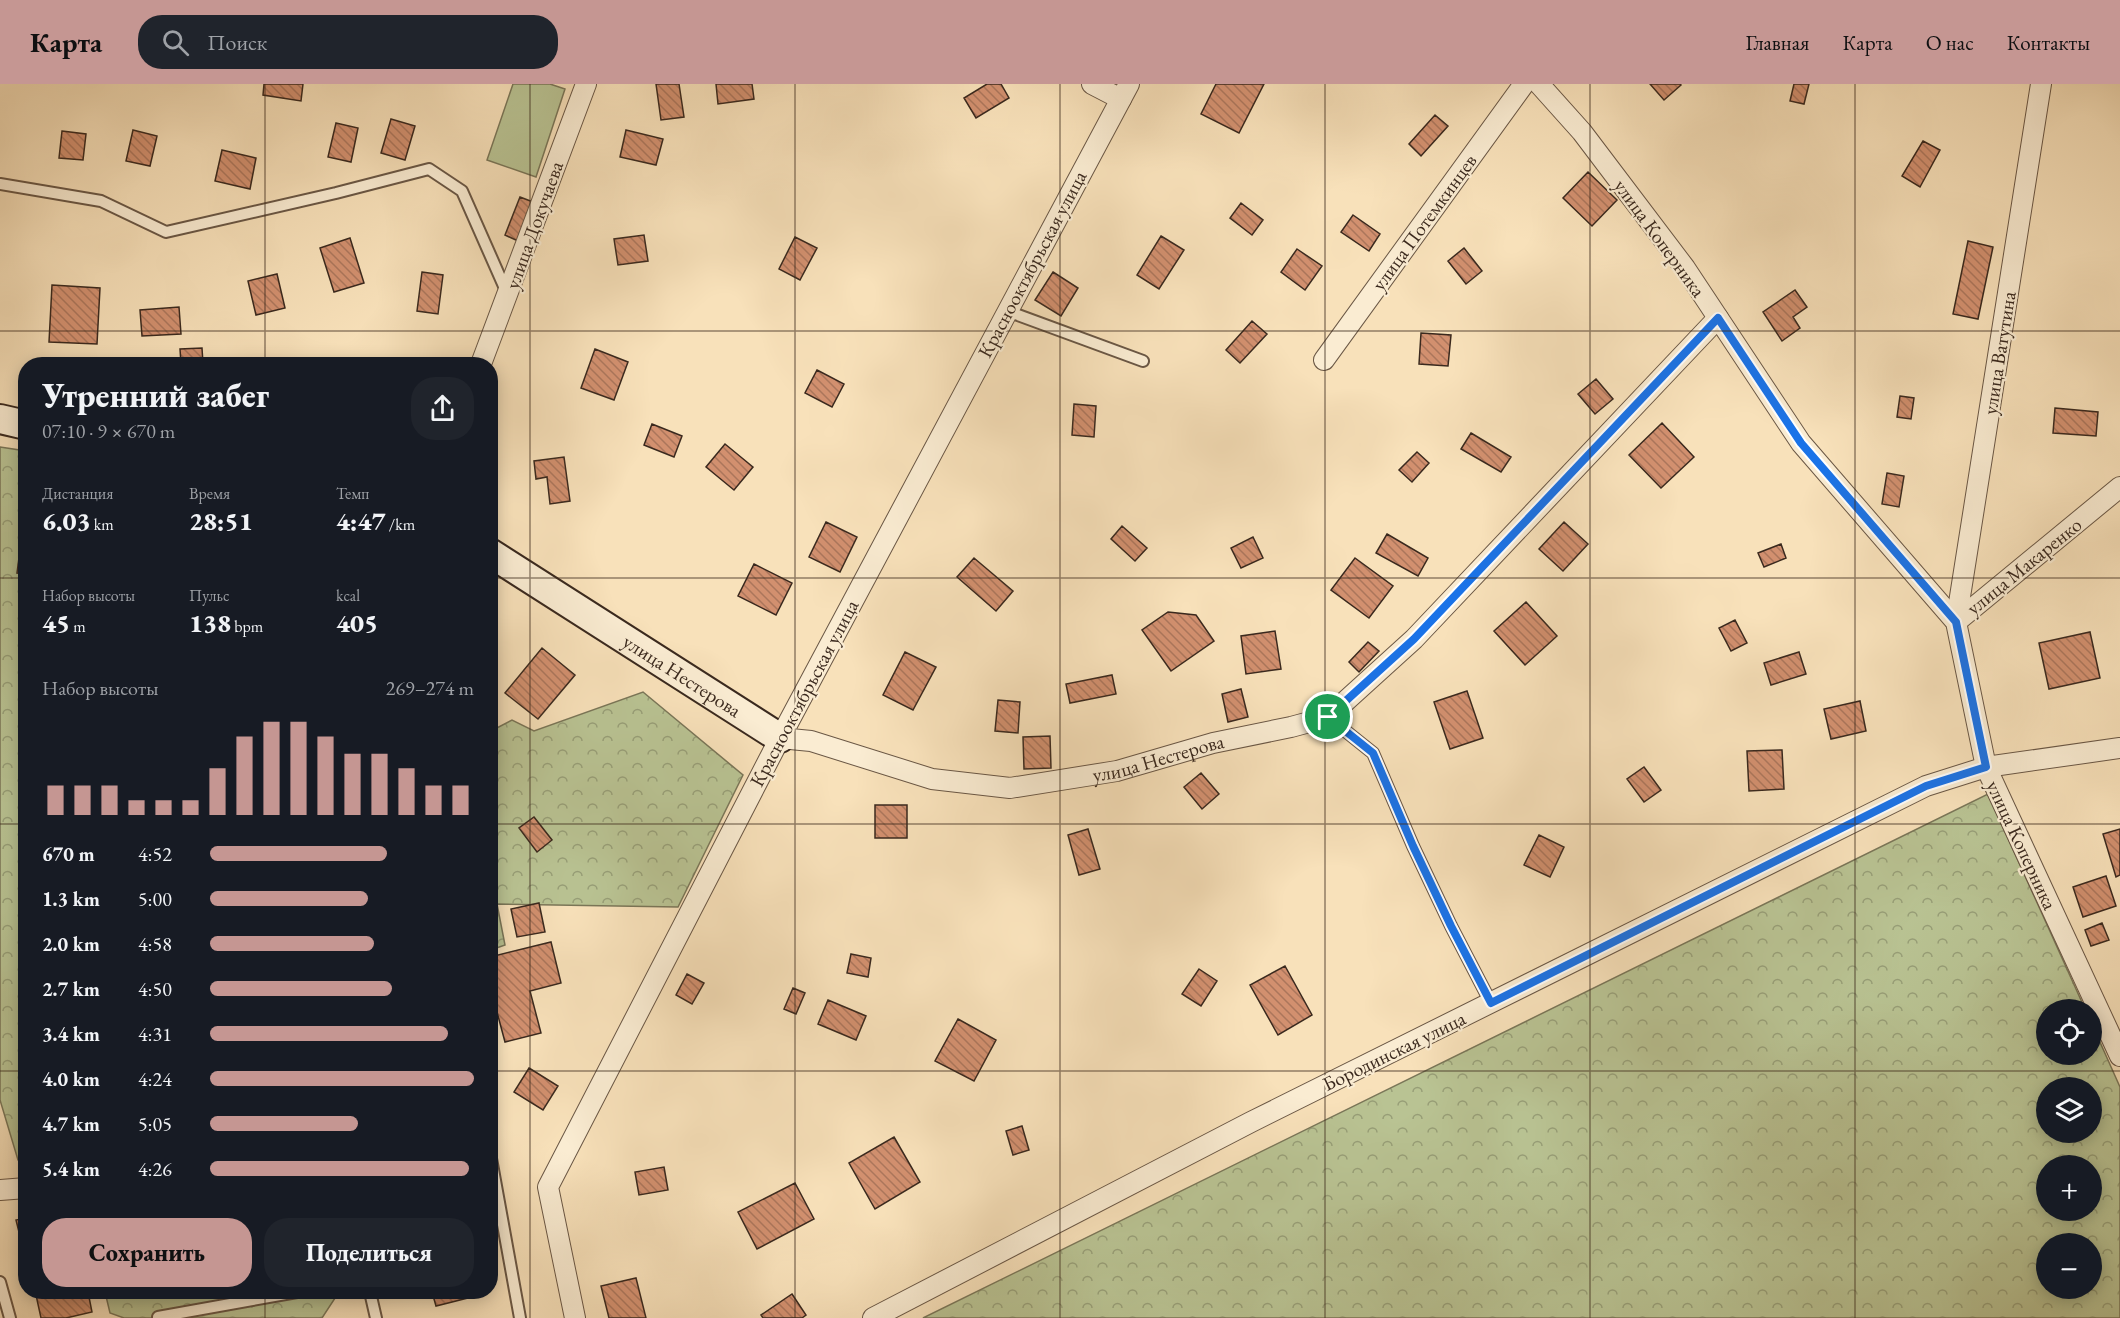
<!DOCTYPE html>
<html lang="ru">
<head>
<meta charset="utf-8">
<style>
	:root { --surface:#171b24; --page:#20242c; --text:#f1f3f6; --muted:#9ea1a6; --accent:#c59692 }
	body { margin:0; font-family:"EB Garamond",serif; background:var(--page); color:var(--text); height:100vh; display:flex; flex-direction:column; font-size:22px; white-space:nowrap }
	* { box-sizing:border-box; margin:0 }
	p { font-size:20px; color:var(--muted) }
	.icon { flex:none; width:33px; height:33px; fill:none; stroke:currentColor; stroke-width:2; stroke-linecap:round; stroke-linejoin:round }
	.map { position:relative; flex:1; overflow:hidden }
	.details { position:absolute; left:18px; top:273px; width:480px; height:942px; display:flex; flex-direction:column; background:var(--surface); border-radius:24px; box-shadow:0 3px 15px #0003 }
	.details>* { flex:none }
	.fabs { position:absolute; left:2036px; top:915px; display:grid; gap:12px }
	.fabs a { display:grid; place-items:center; width:66px; height:66px; border-radius:50%; background:var(--surface); box-shadow:0 3px 15px #0003; font-size:30px }
	.pin { position:absolute; display:grid; place-items:center; width:51px; height:51px; color:#fff; margin:-26px; border:3px solid #fff; border-radius:50%; box-shadow:0 2px 6px #0007 }
	.round { display:grid; place-items:center; flex:none; width:63px; height:63px; border-radius:24px; background:var(--page) }
	.head { display:flex; align-items:center; justify-content:space-between; height:102px; padding:0 24px }
	h1 { font-size:33px; font-weight:800; line-height:45px }
	.stats { display:grid; grid-template-columns:repeat(3,1fr); gap:9px; height:102px; padding:6px 24px }
	.stats div { display:grid; align-content:center }
	.stats b { font-size:26px; font-weight:800 }
	.stats small { font-size:16px; font-weight:400 }
	.stats p { font-size:16px }
	.chart { height:168px; padding:12px 24px }
	.chart p { display:flex; justify-content:space-between }
	.chart svg { width:100%; height:108px; margin-top:6px; stroke:var(--accent); stroke-width:6 }
	.action { display:flex; gap:12px; margin-top:auto; padding:12px 24px }
	.action a { flex:1; height:69px; border-radius:24px; background:var(--accent); color:#111; font-size:24px; font-weight:800; line-height:69px; text-align:center }
	.action a+a { background:var(--page); color:var(--text) }
	ul { padding:0 24px; list-style:none; font-size:20px }
	li { display:grid; grid-template-columns:96px 72px 1fr; align-items:center; height:45px }
	li i { height:15px; border-radius:8px; background:var(--accent) }
	header { display:flex; align-items:center; gap:36px; box-sizing:border-box; height:84px; padding:0 30px; background:var(--accent); color:#111 }
	header strong { font-size:28px }
	nav { display:flex; gap:33px; margin-inline-start:auto; font-size:21px }
	.search { width:420px; height:54px; background:var(--page); display:flex; align-items:center; gap:15px; box-sizing:border-box; padding:0 21px; border-radius:24px; color:var(--muted); font-size:22px }
	.map>svg:first-child { display:block }
	.green { fill:#b9c393; stroke:#7a7658; stroke-width:1.5 }
	.forest { fill:url(#forest-crowns); stroke:#7a7658; stroke-width:1.5; fill-rule:evenodd }
	.building { fill:url(#building-back-hatch); stroke:#3a291e; stroke-width:1.5 }
	.lines { fill:none; stroke-linecap:round; stroke-linejoin:round }
	.lane-casing { stroke:#6a5745; stroke-width:14 }
	.street-casing { stroke:#6a5745; stroke-width:22 }
	.secondary-casing { stroke:#3a291e; stroke-width:32 }
	.lane { stroke:#faecd2; stroke-width:10 }
	.street { stroke:#faecd2; stroke-width:20 }
	.secondary { stroke:#faecd2; stroke-width:28 }
	.route-casing { stroke:#fff; stroke-width:12 }
	.route { stroke:#1a73e8; stroke-width:8 }
	.grid { fill:none; stroke:#3a291e; stroke-width:1.5; stroke-opacity:0.55 }
	.labels { text-anchor:middle; stroke-width:4.5; stroke-linejoin:round; paint-order:stroke }
	.street-label { font-size:20px; fill:#3a291e; stroke:#faecd2 }
</style>
</head>
<body>
<header>
<strong>Карта</strong>
<div class="search"><svg class="icon" aria-label="search" viewBox="0 0 24 24"><circle cx="10" cy="10" r="6"/><path d="M15 15l6 6"/></svg>Поиск</div>
<nav><a>Главная</a><a>Карта</a><a>О нас</a><a>Контакты</a></nav>
</header>
<div class="map">
<svg width="2120" height="1234" viewBox="0 0 2120 1234">
	<defs>
		<pattern id="forest-crowns" width="20" height="18" patternUnits="userSpaceOnUse" patternTransform="scale(1.5)"><rect width="20" height="18" fill="#b9c393"/><path d="M2 6a3 3 0 1 1 6 0M12 15a3 3 0 1 1 6 0" fill="none" stroke="#979e77"/></pattern>
		<pattern id="building-back-hatch" width="6" height="6" patternUnits="userSpaceOnUse" patternTransform="scale(1.5)"><rect width="6" height="6" fill="#d2906f"/><path d="M-1 5l2 2M0 0l6 6M5-1l2 2" fill="none" stroke="#ab765b"/></pattern>
	</defs>
	<rect width="100%" height="100%" fill="#f8e1ba"/>
	<filter id="stains"><feTurbulence type="fractalNoise" baseFrequency=".00333" numOctaves="4"/><feColorMatrix values="0 0 0 0 .2 0 0 0 0 .09 0 0 0 0 .02 0 0 0 .5 -.17"/></filter>
	<radialGradient id="worn" r=".72"><stop offset=".6" stop-color="#630" stop-opacity="0"/><stop offset="1" stop-color="#630" stop-opacity=".3"/></radialGradient>
	<!-- green -->
	<path class="green" d="M 513,0 L 550,0 L 565,5 L 536,93 L 487,76 Z"/>
	<!-- forest -->
	<path class="forest" d="M 0,363 L 26,367 L 25,1075 L 18,1076 L 0,1016 Z
		M 643,608 L 743,691 L 678,823 L 497,820 L 505,861 L 491,866 L 491,647 L 512,636 L 534,647 Z
		M 1988,710 L 2085,925 L 2046,926 L 2046,970 L 2091,970 L 2091,938 L 2120,1003 L 2120,1234 L 923,1234 ZM 2046,1004 L 2091,1004 L 2091,1048 L 2046,1048 ZM 2046,1082 L 2091,1082 L 2091,1126 L 2046,1126 ZM 2046,1160 L 2091,1160 L 2091,1204 L 2046,1204 Z
		M 105,1208 L 339,1208 L 322,1234 L 124,1234 L 110,1229 Z"/>
	<!-- building -->
	<path class="building" d="M 264,0 L 303,0 L 301,17 L 263,11 Z
		M 656,0 L 679,0 L 684,33 L 661,36 Z
		M 716,0 L 752,0 L 754,15 L 718,20 Z
		M 987,0 L 1001,0 L 1009,14 L 976,34 L 964,14 Z
		M 1216,0 L 1264,0 L 1239,49 L 1201,30 Z
		M 1650,0 L 1680,0 L 1681,1 L 1664,16 Z
		M 1794,0 L 1809,0 L 1804,20 L 1790,17 Z
		M 1435,31 L 1448,42 L 1421,72 L 1409,60 Z
		M 391,35 L 415,42 L 405,76 L 381,69 Z
		M 336,39 L 358,44 L 351,78 L 328,73 Z
		M 133,46 L 157,52 L 150,82 L 126,77 Z
		M 626,46 L 663,55 L 656,81 L 620,73 Z
		M 62,47 L 86,50 L 83,76 L 59,74 Z
		M 1923,57 L 1940,66 L 1920,103 L 1902,92 Z
		M 222,66 L 256,74 L 250,105 L 215,97 Z
		M 1588,88 L 1617,116 L 1592,142 L 1563,114 Z
		M 520,113 L 533,118 L 518,157 L 505,151 Z
		M 1241,119 L 1263,136 L 1252,151 L 1230,134 Z
		M 1353,131 L 1380,150 L 1369,167 L 1341,148 Z
		M 644,151 L 648,177 L 618,181 L 614,155 Z
		M 1161,152 L 1184,166 L 1159,205 L 1137,191 Z
		M 795,153 L 817,164 L 800,196 L 779,185 Z
		M 350,154 L 364,199 L 334,208 L 320,164 Z
		M 1968,157 L 1993,163 L 1978,235 L 1953,230 Z
		M 1464,164 L 1482,187 L 1466,200 L 1448,177 Z
		M 1297,165 L 1322,182 L 1305,206 L 1281,188 Z
		M 422,188 L 443,191 L 438,230 L 417,227 Z
		M 1053,188 L 1078,204 L 1061,232 L 1035,216 Z
		M 277,190 L 285,224 L 256,231 L 248,197 Z
		M 52,201 L 100,204 L 97,260 L 49,258 Z
		M 1795,206 L 1807,223 L 1793,233 L 1800,244 L 1782,257 L 1763,228 Z
		M 179,223 L 181,250 L 142,252 L 140,226 Z
		M 1252,237 L 1267,250 L 1240,279 L 1226,266 Z
		M 1421,249 L 1451,251 L 1448,282 L 1419,280 Z
		M 202,264 L 203,280 L 181,280 L 180,265 Z
		M 595,265 L 628,278 L 614,316 L 581,304 Z
		M 817,286 L 844,300 L 832,323 L 805,309 Z
		M 1596,295 L 1613,315 L 1595,330 L 1578,310 Z
		M 1900,312 L 1914,314 L 1911,335 L 1897,333 Z
		M 1074,320 L 1096,322 L 1094,353 L 1072,351 Z
		M 2055,324 L 2098,328 L 2096,352 L 2053,349 Z
		M 1662,339 L 1694,373 L 1661,404 L 1629,371 Z
		M 652,340 L 682,352 L 674,373 L 644,361 Z
		M 1471,349 L 1511,373 L 1501,388 L 1461,365 Z
		M 725,360 L 753,383 L 734,406 L 706,383 Z
		M 1417,368 L 1429,379 L 1412,398 L 1399,386 Z
		M 564,373 L 570,417 L 550,420 L 547,393 L 536,395 L 534,377 Z
		M 1887,389 L 1904,392 L 1899,423 L 1882,420 Z
		M 826,438 L 857,453 L 840,488 L 809,473 Z
		M 1564,438 L 1588,460 L 1563,487 L 1539,465 Z
		M 1122,442 L 1147,464 L 1135,477 L 1111,455 Z
		M 1387,450 L 1428,474 L 1418,492 L 1376,469 Z
		M 1253,453 L 1263,474 L 1241,484 L 1231,464 Z
		M 1781,460 L 1786,474 L 1764,483 L 1758,469 Z
		M 20,466 L 26,467 L 26,490 L 17,489 Z
		M 974,474 L 1013,507 L 996,527 L 957,493 Z
		M 1355,474 L 1393,502 L 1369,534 L 1331,506 Z
		M 754,480 L 792,499 L 776,531 L 738,512 Z
		M 1526,518 L 1557,552 L 1525,581 L 1494,547 Z
		M 1168,528 L 1196,531 L 1214,557 L 1171,587 L 1142,546 Z
		M 1735,536 L 1747,559 L 1731,567 L 1719,544 Z
		M 1275,547 L 1281,585 L 1246,590 L 1241,552 Z
		M 2090,548 L 2100,594 L 2049,605 L 2039,559 Z
		M 1368,558 L 1379,567 L 1359,588 L 1349,578 Z
		M 542,564 L 575,591 L 538,635 L 505,609 Z
		M 905,568 L 936,583 L 913,626 L 883,611 Z
		M 1799,568 L 1806,590 L 1771,601 L 1764,579 Z
		M 1112,591 L 1116,610 L 1070,619 L 1066,600 Z
		M 1241,605 L 1248,633 L 1228,638 L 1222,610 Z
		M 1467,607 L 1483,654 L 1450,665 L 1434,618 Z
		M 998,616 L 1020,618 L 1018,649 L 995,647 Z
		M 1860,617 L 1866,647 L 1831,655 L 1824,625 Z
		M 1050,652 L 1051,684 L 1024,685 L 1023,653 Z
		M 1782,666 L 1784,705 L 1749,707 L 1747,667 Z
		M 1644,683 L 1661,706 L 1644,718 L 1627,695 Z
		M 1201,689 L 1219,710 L 1202,725 L 1184,703 Z
		M 875,721 L 907,721 L 907,754 L 875,754 Z
		M 534,733 L 552,756 L 537,768 L 519,744 Z
		M 1088,745 L 1100,785 L 1079,791 L 1068,751 Z
		M 2120,745 L 2120,791 L 2116,793 L 2103,750 Z
		M 1539,751 L 1564,763 L 1550,793 L 1524,781 Z
		M 2106,792 L 2116,822 L 2083,833 L 2073,803 Z
		M 539,819 L 545,848 L 517,853 L 511,825 Z
		M 2102,839 L 2109,856 L 2091,862 L 2085,846 Z
		M 551,858 L 561,899 L 530,907 L 541,949 L 505,958 L 490,902 L 490,873 Z
		M 851,870 L 871,874 L 868,893 L 847,889 Z
		M 1285,882 L 1312,931 L 1278,951 L 1250,901 Z
		M 1199,885 L 1217,897 L 1201,922 L 1182,910 Z
		M 687,890 L 704,899 L 692,920 L 676,911 Z
		M 793,904 L 805,909 L 796,930 L 784,925 Z
		M 828,916 L 866,932 L 856,956 L 818,940 Z
		M 958,935 L 996,956 L 974,997 L 935,977 Z
		M 529,984 L 558,1002 L 543,1026 L 514,1008 Z
		M 1022,1042 L 1029,1066 L 1013,1071 L 1006,1047 Z
		M 894,1053 L 920,1098 L 875,1125 L 849,1079 Z
		M 664,1083 L 668,1106 L 639,1111 L 635,1088 Z
		M 795,1099 L 814,1135 L 757,1165 L 738,1128 Z
		M 26,1134 L 26,1172 L 25,1172 L 16,1136 Z
		M 636,1194 L 646,1234 L 609,1234 L 601,1202 Z
		M 50,1208 L 88,1208 L 92,1228 L 66,1234 L 41,1234 L 36,1211 Z
		M 432,1208 L 479,1208 L 480,1211 L 436,1222 Z
		M 792,1210 L 806,1231 L 802,1234 L 763,1234 L 761,1231 Z"/>
	<g class="lines">
		<defs>
			<path id="lane" d="M 0,100 L 101,117 L 166,148 L 336,109 L 429,85 L 462,107 L 507,209
				M 1007,227 L 1143,277
				M 1328,633 L 1373,669 L 1413,762 L 1451,842 L 1491,919
				M 490,1069 L 520,1234
				M 0,1198 L 10,1234
				M 370,1208 L 376,1234
				M 158,1233 L 297,1208"/>
			<g id="street">
				<path d="M 1092,0 L 1121,15"/>
				<path d="M 1539,0 L 1582,48 L 1685,184 L 1801,359 L 1956,538 L 1986,683 L 2120,972"/>
				<path d="M 1324,276 L 1524,0"/>
				<path d="M 481,280 L 586,0"/>
				<path d="M 1956,538 L 2041,0"/>
				<path d="M 1956,538 L 2120,403"/>
				<path id="s1" d="M 780,654 L 811,657 L 932,695 L 1010,704 L 1117,687 L 1213,659 L 1291,643 L 1328,633 L 1414,555 L 1718,234"/>
				<path d="M 0,1106 L 26,1104"/>
				<path d="M 575,1234 L 548,1103 L 780,654 L 1129,0"/>
				<path d="M 873,1234 L 1251,1038 L 1926,702 L 1986,683 L 2120,664"/>
			</g>
			<g id="secondary">
				<path d="M 0,335 L 26,341"/>
				<path id="s2" d="M 490,469 L 780,654"/>
			</g>
		</defs>
		<!-- lane casing -->
		<use href="#lane" class="lane-casing"/>
		<!-- street casing -->
		<use href="#street" class="street-casing"/>
		<!-- secondary casing -->
		<use href="#secondary" class="secondary-casing"/>
		<!-- lane -->
		<use href="#lane" class="lane"/>
		<!-- street -->
		<use href="#street" class="street"/>
		<!-- secondary -->
		<use href="#secondary" class="secondary"/>
	</g>
	<g class="lines">
		<defs>
			<path id="route" d="M 1718,234 L 1801,359 L 1956,538 L 1986,683 L 1926,702 L 1491,919 L 1451,842 L 1413,762 L 1373,669 L 1328,633 L 1414,555 Z"/>
		</defs>
		<!-- route casing -->
		<use href="#route" class="route-casing"/>
		<!-- route -->
		<use href="#route" class="route"/>
	</g>
	<!-- grid -->
	<path class="grid" d="M 265,0 L 265,280M 530,0 L 530,1234M 795,0 L 795,1234M 1060,0 L 1060,1234M 1325,0 L 1325,1234M 1590,0 L 1590,1234M 1855,0 L 1855,1234M 0,247 L 2120,247M 0,494 L 26,494M 490,494 L 2120,494M 0,740 L 26,740M 490,740 L 2120,740M 0,987 L 26,987M 490,987 L 2120,987M 265,1208 L 265,1234"/>
	<g class="labels">
		<!-- street labels -->
		<g class="street-label">
			<text transform="translate(1424 138) rotate(-54)" y="7">улица Потемкинцев</text>
			<text transform="translate(534 141) rotate(-70)" y="7">улица Докучаева</text>
			<text transform="translate(1660 154) rotate(54)" y="7">улица Коперника</text>
			<text transform="translate(1032 180) rotate(-62)" y="7">Краснооктябрьская улица</text>
			<text transform="translate(1999 269) rotate(-81)" y="7">улица Ватутина</text>
			<text transform="translate(2024 482) rotate(-39)" y="7">улица Макаренко</text>
			<text dy="7" stroke="none"><textPath href="#s2" startOffset="228">улица Нестерова</textPath></text>
			<text transform="translate(804 609) rotate(-62)" y="7">Краснооктябрьская улица</text>
			<text dy="7" stroke="none"><textPath href="#s1" startOffset="388">улица Нестерова</textPath></text>
			<text transform="translate(2022 761) rotate(65)" y="7">улица Коперника</text>
			<text transform="translate(1394 967) rotate(-26)" y="7">Бородинская улица</text>
		</g>
	</g>
	<rect width="100%" height="100%" filter="url(#stains)"/>
	<rect width="100%" height="100%" fill="url(#worn)"/>
</svg>
<div class="fabs">
<a><svg class="icon" aria-label="locate" viewBox="0 0 24 24"><circle cx="12" cy="12" r="6"/><path d="M12 2v4M12 18v4M2 12h4M18 12h4"/></svg></a>
<a><svg class="icon" aria-label="layers" viewBox="0 0 24 24"><path d="M12 4l9 5-9 5-9-5zM3 14l9 5 9-5"/></svg></a>
<a>+</a>
<a>−</a>
</div>
<div class="pin" style="left:1328px;top:633px;background:#1e9e55"><svg class="icon" aria-label="arrive" viewBox="0 0 24 24"><path d="M6 21V4h12l-3 4 3 4H6"/></svg></div>
<section class="details">
<div class="head"><div><h1>Утренний забег</h1><p>07:10 · 9 × 670 m</p></div><a class="round"><svg class="icon" aria-label="share" viewBox="0 0 24 24"><path d="M12 15V3M7 8l5-5 5 5M5 13v7h14v-7"/></svg></a></div>
<div class="stats">
<div><p>Дистанция</p><b>6.03<small> km</small></b></div>
<div><p>Время</p><b>28:51</b></div>
<div><p>Темп</p><b>4:47<small> /km</small></b></div>
</div>
<div class="stats">
<div><p>Набор высоты</p><b>45<small> m</small></b></div>
<div><p>Пульс</p><b>138<small> bpm</small></b></div>
<div><p>kcal</p><b>405</b></div>
</div>
<div class="chart"><p><span>Набор высоты</span>269–274 m</p>
<svg viewBox="0 0 160 44" preserveAspectRatio="none"><path d="M5 44V32M15 44V32M25 44V32M35 44V38M45 44V38M55 44V38M65 44V25M75 44V12M85 44V6M95 44V6M105 44V12M115 44V19M125 44V19M135 44V25M145 44V32M155 44V32"/></svg>
</div>
<ul>
<li><b>670 m</b>4:52<i style="width:67%"></i></li>
<li><b>1.3 km</b>5:00<i style="width:60%"></i></li>
<li><b>2.0 km</b>4:58<i style="width:62%"></i></li>
<li><b>2.7 km</b>4:50<i style="width:69%"></i></li>
<li><b>3.4 km</b>4:31<i style="width:90%"></i></li>
<li><b>4.0 km</b>4:24<i style="width:100%"></i></li>
<li><b>4.7 km</b>5:05<i style="width:56%"></i></li>
<li><b>5.4 km</b>4:26<i style="width:98%"></i></li>
</ul>
<div class="action"><a>Сохранить</a><a>Поделиться</a></div>
</section>
</div>
</body>
</html>
